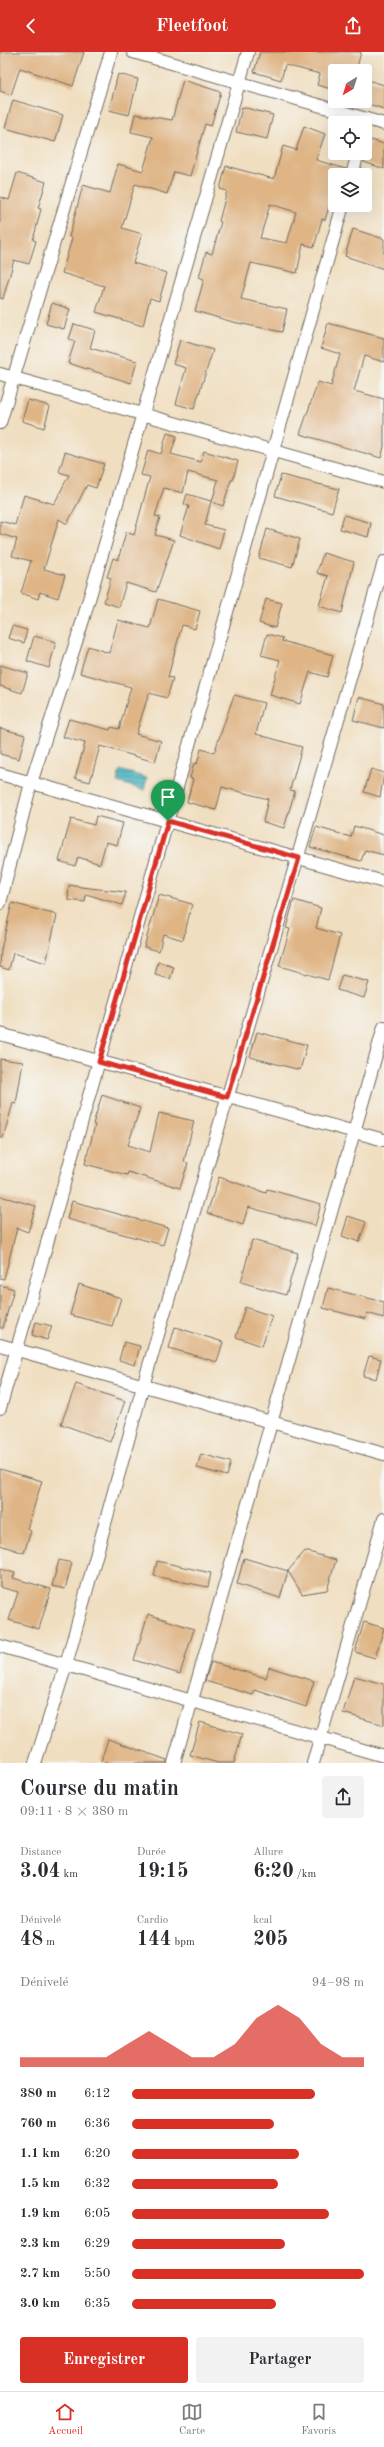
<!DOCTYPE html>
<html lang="fr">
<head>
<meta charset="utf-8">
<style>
	:root { --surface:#fff; --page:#f2f2f3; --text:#2b2b33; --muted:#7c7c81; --line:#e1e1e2; --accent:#d93025 }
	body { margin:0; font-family:"Old Standard TT",serif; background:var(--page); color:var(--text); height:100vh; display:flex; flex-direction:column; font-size:15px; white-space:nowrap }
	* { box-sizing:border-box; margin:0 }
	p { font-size:13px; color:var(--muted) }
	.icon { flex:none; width:22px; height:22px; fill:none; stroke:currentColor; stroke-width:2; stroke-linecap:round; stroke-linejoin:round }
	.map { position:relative; height:1711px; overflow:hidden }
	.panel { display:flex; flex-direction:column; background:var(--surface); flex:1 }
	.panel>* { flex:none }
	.needle { width:26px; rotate:218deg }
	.tools { position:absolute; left:328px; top:12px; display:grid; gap:8px }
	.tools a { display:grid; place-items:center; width:44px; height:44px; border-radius:4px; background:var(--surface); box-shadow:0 4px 16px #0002; font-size:20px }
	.pin { position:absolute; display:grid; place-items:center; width:34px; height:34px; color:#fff; margin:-41px -17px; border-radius:50% 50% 50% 0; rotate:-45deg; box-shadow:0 0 4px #0007 }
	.pin .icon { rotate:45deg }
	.round { display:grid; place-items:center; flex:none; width:42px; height:42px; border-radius:4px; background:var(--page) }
	.headline { display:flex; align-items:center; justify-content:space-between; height:68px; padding:0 20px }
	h1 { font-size:22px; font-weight:800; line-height:30px }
	.figures { display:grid; grid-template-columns:repeat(3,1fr); gap:6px; height:68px; padding:4px 20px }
	.figures div { display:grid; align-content:center }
	.figures b { font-size:20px; font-weight:800 }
	.figures small { font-size:11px; font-weight:400 }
	.figures p { font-size:11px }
	.chart { height:112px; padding:8px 20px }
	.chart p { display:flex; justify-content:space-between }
	.chart svg { width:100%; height:72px; margin-top:4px; fill:var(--accent); opacity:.7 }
	.cta { display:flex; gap:8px; margin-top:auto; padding:8px 20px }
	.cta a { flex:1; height:46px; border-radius:4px; background:var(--accent); color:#fff; font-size:16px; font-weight:800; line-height:46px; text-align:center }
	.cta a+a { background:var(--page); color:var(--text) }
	ul { padding:0 20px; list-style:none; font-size:13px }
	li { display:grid; grid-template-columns:64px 48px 1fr; align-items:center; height:30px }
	li i { height:10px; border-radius:5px; background:var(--accent) }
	header { display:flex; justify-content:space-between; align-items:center; height:52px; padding:0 20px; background:var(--accent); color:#fff; font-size:18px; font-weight:800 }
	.tabs { display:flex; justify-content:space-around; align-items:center; height:56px; border-top:1px solid var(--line); background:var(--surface); font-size:11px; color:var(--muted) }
	.tabs a { display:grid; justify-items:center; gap:2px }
	.tabs .active { color:var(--accent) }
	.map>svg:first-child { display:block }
	.water { fill:url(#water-rules); stroke:#376e74 }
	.building { fill:#dfb586; fill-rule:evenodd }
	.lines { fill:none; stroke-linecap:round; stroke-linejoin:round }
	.minor-casing { stroke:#706a5f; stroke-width:14 }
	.minor { stroke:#fff; stroke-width:12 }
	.route-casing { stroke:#fff; stroke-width:8 }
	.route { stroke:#d93025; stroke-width:5 }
</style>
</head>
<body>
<header><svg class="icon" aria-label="back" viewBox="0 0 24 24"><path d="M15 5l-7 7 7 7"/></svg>Fleetfoot<svg class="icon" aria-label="share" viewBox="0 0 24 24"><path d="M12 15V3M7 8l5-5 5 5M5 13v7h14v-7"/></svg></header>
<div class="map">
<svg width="384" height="1711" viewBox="0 0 384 1711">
	<defs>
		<pattern id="water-rules" width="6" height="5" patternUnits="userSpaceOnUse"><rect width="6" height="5" fill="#43b2bd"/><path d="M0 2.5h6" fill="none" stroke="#38919a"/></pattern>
	</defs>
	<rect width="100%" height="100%" fill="#f6f6f2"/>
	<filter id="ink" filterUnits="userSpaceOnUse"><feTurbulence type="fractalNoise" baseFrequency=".025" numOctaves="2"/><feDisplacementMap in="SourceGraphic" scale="8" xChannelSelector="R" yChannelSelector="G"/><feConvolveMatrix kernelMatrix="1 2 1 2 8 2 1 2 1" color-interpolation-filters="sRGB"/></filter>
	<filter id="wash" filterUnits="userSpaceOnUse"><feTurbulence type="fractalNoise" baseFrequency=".012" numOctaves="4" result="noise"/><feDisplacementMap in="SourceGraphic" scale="16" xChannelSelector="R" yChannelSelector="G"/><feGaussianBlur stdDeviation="0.9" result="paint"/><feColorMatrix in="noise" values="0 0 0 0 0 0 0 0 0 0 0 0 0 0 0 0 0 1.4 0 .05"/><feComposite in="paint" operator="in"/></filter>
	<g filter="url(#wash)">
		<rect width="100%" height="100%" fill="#f0dec0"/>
		<!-- water -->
		<path class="water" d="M 120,718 L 147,726 L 144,738 L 117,730 Z"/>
		<g id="blocks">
			<!-- building -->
			<path class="building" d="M 0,0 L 84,0 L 73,34 L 20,16 L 11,43 L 0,39 Z
				M 260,0 L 361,0 L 356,19 L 335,19 L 335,38 L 317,33 L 320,22 L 285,13 L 281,28 L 254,20 Z
				M 118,22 L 138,27 L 129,63 L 109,58 Z
				M 183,28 L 221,40 L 211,74 L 205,72 L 190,124 L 174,120 L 167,142 L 135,132 L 122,176 L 142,182 L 133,211 L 167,221 L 159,249 L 150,246 L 143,274 L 96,260 L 104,234 L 62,221 L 72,186 L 69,185 L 83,133 L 110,141 L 118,112 L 143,119 L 153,85 L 131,80 L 135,62 L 172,68 Z
				M 368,28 L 384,33 L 384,57 L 365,51 Z
				M 13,48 L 63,63 L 55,90 L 5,76 Z
				M 242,55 L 273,63 L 267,87 L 236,80 Z
				M 304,74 L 325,82 L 316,108 L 346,117 L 345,123 L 335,123 L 335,142 L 333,142 L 325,168 L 322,167 L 314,195 L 303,192 L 297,221 L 251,211 L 241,247 L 287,257 L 282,280 L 233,270 L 195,259 L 204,227 L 199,225 L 206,200 L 212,202 L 221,170 L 219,169 L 227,139 L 220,137 L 226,114 L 274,127 L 283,94 L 296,98 ZM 270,152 L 296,160 L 287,191 L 260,186 Z
				M 371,88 L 384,92 L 384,117 L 364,110 Z
				M 17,121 L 46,130 L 38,156 L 41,157 L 33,188 L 36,189 L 29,212 L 14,208 L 3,247 L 0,246 L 0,145 L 9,148 Z
				M 353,177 L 384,187 L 384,217 L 345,204 Z
				M 52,251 L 70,257 L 64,277 L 46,272 Z
				M 328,271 L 384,286 L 384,310 L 364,304 L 354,339 L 384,347 L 384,395 L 381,406 L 300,382 L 318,330 L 331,334 L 340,302 L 321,296 Z
				M 74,272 L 95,278 L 90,296 L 137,309 L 131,331 L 68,311 L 75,289 L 69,287 Z
				M 180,288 L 213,298 L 194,357 L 176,352 L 186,316 L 173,312 Z
				M 28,348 L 50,354 L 44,376 L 22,369 Z
				M 167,381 L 177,384 L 171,402 L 201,410 L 204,399 L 238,409 L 233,428 L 231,428 L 223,454 L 212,450 L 218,428 L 188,420 L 183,441 L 164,436 L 155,464 L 160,465 L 155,483 L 174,488 L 156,540 L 126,531 L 119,555 L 104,550 L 111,526 L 107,525 L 113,506 L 118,508 L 126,480 L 134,483 L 150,425 L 141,423 L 148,398 L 161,402 Z
				M 65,400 L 104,412 L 96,436 L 87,433 L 67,472 L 59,467 L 44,517 L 65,523 L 58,546 L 40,540 L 38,547 L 21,541 L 31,509 L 12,504 L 17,487 L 0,482 L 0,469 L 15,473 L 24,443 L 54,452 L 69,423 L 59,420 Z
				M 281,423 L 339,437 L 332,460 L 275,444 Z
				M 187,442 L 211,449 L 205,473 L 224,478 L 219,497 L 180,483 L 189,454 L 184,452 Z
				M 344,463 L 371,471 L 368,485 L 340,477 Z
				M 267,477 L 300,487 L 292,515 L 259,506 Z
				M 323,501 L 354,510 L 342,561 L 319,554 L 328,524 L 317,521 Z
				M 158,547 L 200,559 L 195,577 L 182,573 L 168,625 L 173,626 L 167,646 L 149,641 L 136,682 L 161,689 L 155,710 L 100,694 L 90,730 L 75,726 L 85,691 L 63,685 L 69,667 L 110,678 L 111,675 L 119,677 L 131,635 L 80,621 L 88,594 L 109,601 L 118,568 L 150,576 Z
				M 266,547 L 282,551 L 275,576 L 259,571 Z
				M 12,574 L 27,578 L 24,591 L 8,586 Z
				M 267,582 L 283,586 L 282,589 L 333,603 L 327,625 L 310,620 L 300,652 L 270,643 L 280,608 L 261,603 Z
				M 34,584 L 56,590 L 49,616 L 27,609 Z
				M 0,613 L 28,621 L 22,641 L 0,634 Z
				M 234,643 L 264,651 L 256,682 L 302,695 L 290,738 L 295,739 L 284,776 L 263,770 L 268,747 L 241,740 L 222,735 L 216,758 L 187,750 L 193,727 L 190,726 L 194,711 L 197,712 L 201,697 L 214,701 Z
				M 359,645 L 384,652 L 384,676 L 353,668 Z
				M 0,676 L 25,683 L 19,707 L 0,702 Z
				M 371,717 L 384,721 L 380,745 L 364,740 Z
				M 96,764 L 123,771 L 117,793 L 106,790 L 100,812 L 78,805 L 75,814 L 59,809 L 71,767 L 94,773 Z
				M 354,774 L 384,783 L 384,803 L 365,798 L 361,809 L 310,795 L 316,775 L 351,785 Z
				M 69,833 L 81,835 L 126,840 L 122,853 L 86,842 L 85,850 L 68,848 Z
				M 159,843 L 192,852 L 183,888 L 163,882 L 159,899 L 144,895 Z
				M 294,848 L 321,856 L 316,876 L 340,883 L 328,928 L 279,914 L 290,877 L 286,876 Z
				M 12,851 L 57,863 L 46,911 L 13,901 L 9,918 L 0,915 L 1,898 Z
				M 158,910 L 174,915 L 170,927 L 155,923 Z
				M 342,923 L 369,930 L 364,946 L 337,938 Z
				M 257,980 L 307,993 L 300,1018 L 250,1005 Z
				M 0,1007 L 23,1010 L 16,1052 L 13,1051 L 3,1086 L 0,1086 Z
				M 102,1043 L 140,1056 L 128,1093 L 150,1100 L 159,1061 L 194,1069 L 184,1110 L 188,1111 L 180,1136 L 128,1120 L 127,1123 L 85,1112 L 95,1073 L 93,1072 Z
				M 219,1125 L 266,1141 L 267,1137 L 321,1152 L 315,1174 L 248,1155 L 243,1173 L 207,1161 Z
				M 0,1144 L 36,1154 L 28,1180 L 17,1176 L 4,1227 L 0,1226 Z
				M 72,1149 L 168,1176 L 163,1193 L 67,1167 Z
				M 348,1164 L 366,1170 L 359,1190 L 342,1184 Z
				M 252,1188 L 298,1201 L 286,1243 L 241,1230 Z
				M 79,1232 L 121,1246 L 112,1274 L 70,1263 Z
				M 0,1233 L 14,1237 L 3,1276 L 0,1276 Z
				M 328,1236 L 384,1250 L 384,1266 L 367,1261 L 366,1267 L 323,1256 Z
				M 245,1255 L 272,1264 L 262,1294 L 236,1285 Z
				M 36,1270 L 52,1274 L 47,1288 L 32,1283 Z
				M 175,1275 L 223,1290 L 217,1310 L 169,1296 Z
				M 124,1290 L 140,1294 L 135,1313 L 119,1308 Z
				M 369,1304 L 381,1307 L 376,1327 L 363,1324 Z
				M 76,1332 L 125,1349 L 110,1390 L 61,1372 Z
				M 201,1402 L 231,1410 L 227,1424 L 197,1416 Z
				M 0,1417 L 42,1429 L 27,1477 L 31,1479 L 24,1501 L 0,1493 Z
				M 305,1499 L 336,1508 L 327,1538 L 302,1542 L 288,1519 Z
				M 244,1506 L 288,1519 L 280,1546 L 237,1532 Z
				M 59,1508 L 72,1511 L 65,1537 L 52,1534 Z
				M 157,1509 L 211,1521 L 208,1535 L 154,1524 Z
				M 0,1517 L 15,1521 L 13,1526 L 51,1537 L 39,1577 L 9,1568 L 18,1540 L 0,1535 Z
				M 148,1562 L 194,1577 L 180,1622 L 134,1608 Z
				M 364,1570 L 384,1576 L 375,1606 L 355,1600 Z
				M 211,1610 L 266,1626 L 269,1615 L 314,1629 L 306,1655 L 255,1638 L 253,1643 L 205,1629 Z
				M 354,1624 L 384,1632 L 384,1673 L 343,1661 Z
				M 200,1670 L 242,1682 L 234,1711 L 218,1711 L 190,1703 Z
				M 108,1687 L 167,1708 L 167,1711 L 107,1711 L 101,1709 Z"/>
		</g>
	</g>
	<g filter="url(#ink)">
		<use href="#blocks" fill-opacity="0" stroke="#706a5f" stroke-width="1"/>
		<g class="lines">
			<defs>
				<path id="minor" d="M 133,0 L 384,72
					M 352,123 L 358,101
					M 0,322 L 384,430
					M 0,371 L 111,0
					M 0,722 L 384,830
					M 0,851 L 31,731 L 83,568 L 248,0
					M 0,982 L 384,1088
					M 0,1293 L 384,1402
					M 0,1356 L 343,153
					M 0,1594 L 384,1704
					M 35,1711 L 66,1613 L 143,1334 L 384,510
					M 174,1711 L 384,975
					M 313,1711 L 384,1467"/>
			</defs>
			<!-- minor casing -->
			<use href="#minor" class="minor-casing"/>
			<!-- minor -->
			<use href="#minor" class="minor"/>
		</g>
	</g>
	<g class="lines" filter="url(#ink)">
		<defs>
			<path id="route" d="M 168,769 L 299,806 L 227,1045 L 99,1010 Z"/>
		</defs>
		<!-- route casing -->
		<use href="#route" class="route-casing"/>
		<!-- route -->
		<use href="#route" class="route"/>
	</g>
</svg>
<div class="tools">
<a><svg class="needle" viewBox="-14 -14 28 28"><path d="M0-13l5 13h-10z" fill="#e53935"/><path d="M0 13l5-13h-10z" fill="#7c7c81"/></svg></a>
<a><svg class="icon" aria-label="locate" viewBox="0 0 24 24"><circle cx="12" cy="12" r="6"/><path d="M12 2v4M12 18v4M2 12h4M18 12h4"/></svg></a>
<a><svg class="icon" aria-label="layers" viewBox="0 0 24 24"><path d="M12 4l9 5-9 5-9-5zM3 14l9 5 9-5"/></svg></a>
</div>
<div class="pin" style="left:168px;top:769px;background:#1e9e55"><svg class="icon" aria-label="arrive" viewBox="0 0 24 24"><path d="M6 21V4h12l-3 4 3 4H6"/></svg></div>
</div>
<section class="panel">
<div class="headline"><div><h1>Course du matin</h1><p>09:11 · 8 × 380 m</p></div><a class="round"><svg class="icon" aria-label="share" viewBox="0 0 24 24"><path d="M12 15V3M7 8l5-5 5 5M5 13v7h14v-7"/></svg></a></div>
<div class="figures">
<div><p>Distance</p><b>3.04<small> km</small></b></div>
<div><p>Durée</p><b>19:15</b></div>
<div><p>Allure</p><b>6:20<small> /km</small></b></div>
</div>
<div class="figures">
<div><p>Dénivelé</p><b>48<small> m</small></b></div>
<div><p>Cardio</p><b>144<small> bpm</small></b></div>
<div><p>kcal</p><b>205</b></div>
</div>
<div class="chart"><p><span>Dénivelé</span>94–98 m</p>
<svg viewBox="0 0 160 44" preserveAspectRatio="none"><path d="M0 44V38L10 38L20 38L30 38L40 38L50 30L60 22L70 30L80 38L90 38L100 30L110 14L120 6L130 14L140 30L150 38L160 38V44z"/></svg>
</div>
<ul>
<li><b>380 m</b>6:12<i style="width:79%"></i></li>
<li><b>760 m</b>6:36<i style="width:61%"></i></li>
<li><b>1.1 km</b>6:20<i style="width:72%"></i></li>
<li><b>1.5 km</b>6:32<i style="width:63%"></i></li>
<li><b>1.9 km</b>6:05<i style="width:85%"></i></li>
<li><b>2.3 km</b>6:29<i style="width:66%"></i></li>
<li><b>2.7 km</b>5:50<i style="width:100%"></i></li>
<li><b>3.0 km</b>6:35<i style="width:62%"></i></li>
</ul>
<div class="cta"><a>Enregistrer</a><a>Partager</a></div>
</section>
<nav class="tabs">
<a class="active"><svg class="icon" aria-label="home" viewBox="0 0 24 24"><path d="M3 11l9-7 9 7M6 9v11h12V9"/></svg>Accueil</a>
<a><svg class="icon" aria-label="map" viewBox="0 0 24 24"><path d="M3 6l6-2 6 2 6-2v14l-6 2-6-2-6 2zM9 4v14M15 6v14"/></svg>Carte</a>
<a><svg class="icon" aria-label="saved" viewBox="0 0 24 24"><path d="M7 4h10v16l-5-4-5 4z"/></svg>Favoris</a>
</nav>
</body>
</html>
